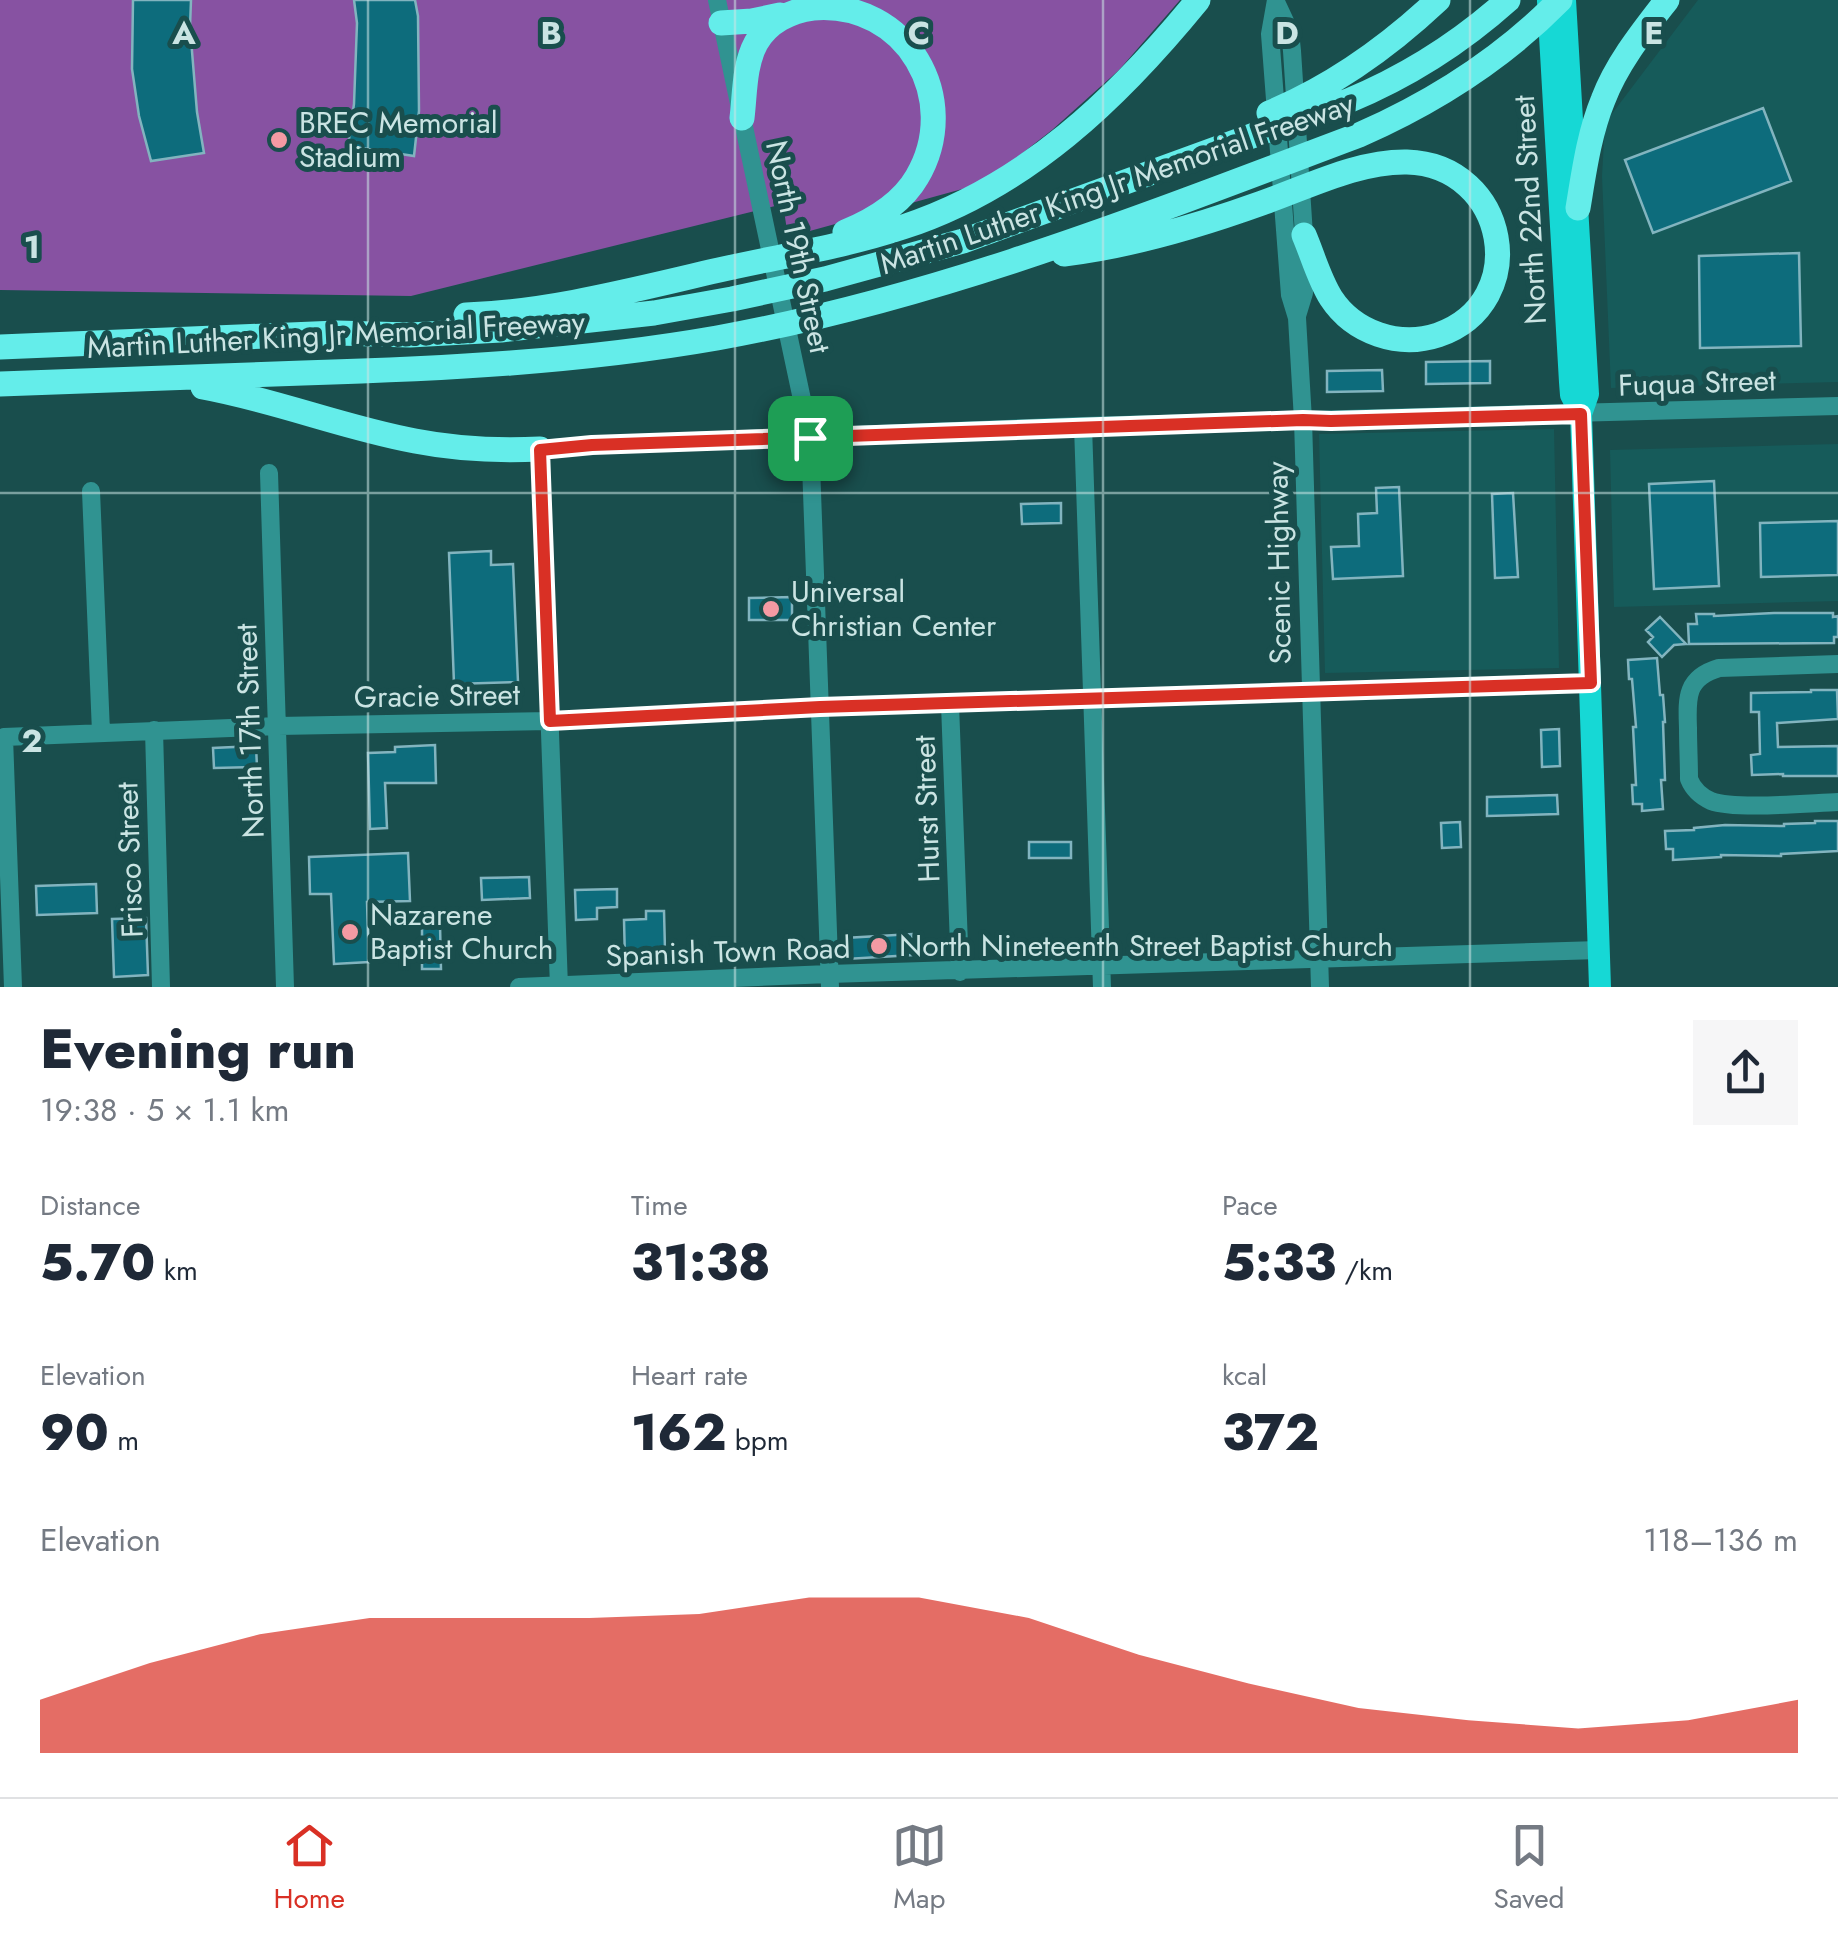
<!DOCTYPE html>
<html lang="en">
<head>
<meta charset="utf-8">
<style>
	:root { --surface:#fff; --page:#f6f6f7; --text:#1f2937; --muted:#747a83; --line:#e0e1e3; --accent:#d93025 }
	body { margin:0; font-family:Jost,sans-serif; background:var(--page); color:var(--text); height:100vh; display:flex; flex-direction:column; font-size:38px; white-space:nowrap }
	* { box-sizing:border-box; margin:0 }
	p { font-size:32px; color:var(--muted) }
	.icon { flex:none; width:55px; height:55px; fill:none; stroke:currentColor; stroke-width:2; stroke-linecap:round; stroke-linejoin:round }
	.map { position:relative; height:987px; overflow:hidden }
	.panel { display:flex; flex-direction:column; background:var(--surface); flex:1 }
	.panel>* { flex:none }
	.pin { position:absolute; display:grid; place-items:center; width:85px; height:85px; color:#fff; margin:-42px; border-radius:20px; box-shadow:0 5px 15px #0006 }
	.round { display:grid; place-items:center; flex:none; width:105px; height:105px; border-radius:0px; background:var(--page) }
	.headline { display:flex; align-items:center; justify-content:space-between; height:170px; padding:0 40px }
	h1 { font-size:55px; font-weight:800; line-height:75px }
	.metrics { display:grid; grid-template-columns:repeat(3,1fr); gap:15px; height:170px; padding:10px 40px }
	.metrics div { display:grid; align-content:center }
	.metrics b { font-size:50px; font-weight:800 }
	.metrics small { font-size:28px; font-weight:400 }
	.metrics p { font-size:28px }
	.chart { height:280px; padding:20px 40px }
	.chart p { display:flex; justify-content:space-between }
	.chart svg { width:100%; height:180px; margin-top:10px; fill:var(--accent); opacity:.7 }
	.dock { display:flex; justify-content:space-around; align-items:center; height:140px; border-top:2px solid var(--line); background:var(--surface); font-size:28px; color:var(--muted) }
	.dock a { display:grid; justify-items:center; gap:5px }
	.dock .current { color:var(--accent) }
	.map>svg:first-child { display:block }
	.built { fill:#165b5a }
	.green { fill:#8752a2 }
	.building { fill:#0d6c7c; stroke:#82b4bf; stroke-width:2.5 }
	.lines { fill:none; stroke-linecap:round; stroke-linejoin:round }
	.minor { stroke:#309391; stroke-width:18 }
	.major { stroke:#16d8d5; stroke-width:22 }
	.highway { stroke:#64edea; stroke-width:25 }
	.route-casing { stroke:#fff; stroke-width:20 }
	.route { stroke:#d93025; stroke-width:12 }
	.grid { fill:none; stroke:#cae4e3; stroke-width:2.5; stroke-opacity:0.55 }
	.poi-dot { fill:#f49aa3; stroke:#194e4d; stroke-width:4 }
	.labels { text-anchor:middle; stroke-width:10; stroke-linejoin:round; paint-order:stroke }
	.poi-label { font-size:30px; fill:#cae4e3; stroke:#194e4d; text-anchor:start }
	.street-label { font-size:30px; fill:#cae4e3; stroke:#194e4d }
	.grid-label { font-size:32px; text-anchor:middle; font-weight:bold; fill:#cae4e3; stroke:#194e4d; stroke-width:10; stroke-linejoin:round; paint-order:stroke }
</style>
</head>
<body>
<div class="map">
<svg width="1838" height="987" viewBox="0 0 1838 987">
	<rect width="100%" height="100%" fill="#194e4d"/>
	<!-- built -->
	<path class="built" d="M 1698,0 L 1838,0 L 1838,382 L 1611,388 L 1602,176 L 1605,123 Z
		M 1554,429 L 1559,668 L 1325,673 L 1319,434 Z
		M 1838,444 L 1838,601 L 1614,607 L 1610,450 Z"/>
	<!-- green -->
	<path class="green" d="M 0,0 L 1180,0 L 1119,70 L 1052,130 L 984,183 L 788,237 L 783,204 L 411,296 L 0,290 Z"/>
	<!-- building -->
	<path class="building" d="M 133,0 L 191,0 L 190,27 L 197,112 L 204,153 L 151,161 L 139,116 L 132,69 Z
		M 354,0 L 415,0 L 418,16 L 419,111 L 414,156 L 348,146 L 354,104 L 357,23 Z
		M 1763,108 L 1791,181 L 1653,233 L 1625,160 Z
		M 1799,253 L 1801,346 L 1700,348 L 1699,256 Z
		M 1490,361 L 1490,383 L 1426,384 L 1426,362 Z
		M 1382,370 L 1383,391 L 1327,392 L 1327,371 Z
		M 1714,481 L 1719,586 L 1654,589 L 1649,484 Z
		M 1399,487 L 1403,576 L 1333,579 L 1331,547 L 1359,546 L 1358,514 L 1377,513 L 1376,488 Z
		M 1513,493 L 1518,577 L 1495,578 L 1492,494 Z
		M 1061,503 L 1061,523 L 1022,524 L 1021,504 Z
		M 1838,521 L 1838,575 L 1761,577 L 1760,523 Z
		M 491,551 L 491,565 L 513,564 L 518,682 L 454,684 L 449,553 Z
		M 792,597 L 792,620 L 749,620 L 749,598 Z
		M 1774,613 L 1833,613 L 1833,617 L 1838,616 L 1838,637 L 1834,637 L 1834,643 L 1689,644 L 1688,624 L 1697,624 L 1696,614 L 1714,614 L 1714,616 Z
		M 1660,617 L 1686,644 L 1674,645 L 1662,657 L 1648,642 L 1653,637 L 1646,630 Z
		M 1657,658 L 1660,695 L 1663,695 L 1665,722 L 1663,722 L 1665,780 L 1661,780 L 1663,809 L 1642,811 L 1642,804 L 1633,804 L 1632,785 L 1636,785 L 1633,727 L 1636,727 L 1632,679 L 1629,679 L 1628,660 Z
		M 1811,690 L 1837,690 L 1838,719 L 1777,723 L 1778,747 L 1838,746 L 1838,776 L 1783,776 L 1783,774 L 1752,775 L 1751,755 L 1760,754 L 1759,712 L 1751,712 L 1751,693 L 1811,692 Z
		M 1559,729 L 1560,766 L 1542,767 L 1541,730 Z
		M 435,745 L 436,783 L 385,783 L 387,828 L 370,829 L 368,753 L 395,752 L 395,747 Z
		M 256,746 L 257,767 L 214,768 L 213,748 Z
		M 1557,795 L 1558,814 L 1487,816 L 1487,797 Z
		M 1815,821 L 1838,821 L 1838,851 L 1781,854 L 1781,856 L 1721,855 L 1721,857 L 1673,860 L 1673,849 L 1666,849 L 1665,831 L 1694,830 L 1694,828 L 1725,825 L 1784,826 L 1784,824 L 1815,823 Z
		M 1460,822 L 1461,847 L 1442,848 L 1441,823 Z
		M 1029,842 L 1071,842 L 1071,858 L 1029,858 Z
		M 408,853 L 410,901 L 367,902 L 369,962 L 334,964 L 331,894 L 310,894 L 309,857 Z
		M 529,877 L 530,898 L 482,900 L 481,878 Z
		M 96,884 L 97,913 L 37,915 L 36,886 Z
		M 617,889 L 617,907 L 597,908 L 597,919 L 576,920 L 575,890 Z
		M 646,911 L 664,911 L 665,950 L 644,951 L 645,960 L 625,960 L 624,920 L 646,919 Z
		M 146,918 L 148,975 L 114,977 L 112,919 Z
		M 422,924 L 440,924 L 441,969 L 422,969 Z
		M 912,934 L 913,955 L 846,959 L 845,938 Z"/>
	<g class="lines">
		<!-- minor -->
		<path class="minor" d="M 717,0 L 810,437 L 830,987
			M 1276,0 L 1270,34 L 1290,295 L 1297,318 L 1303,420 L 1320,987
			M 1276,2 L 1290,32 L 1292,51 L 1304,235 L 1304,293 L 1297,316
			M 1083,426 L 1102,987
			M 269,473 L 285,987
			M 91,491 L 101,732
			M 1838,664 L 1719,668 C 1685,678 1687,699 1688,728 C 1688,745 1689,762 1689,779 C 1693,789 1700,796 1711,801 C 1735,810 1809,803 1838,802
			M 950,704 L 960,972
			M 154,730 L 161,987
			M 13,987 L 4,737 L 278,726 L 549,721 L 820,707 L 1591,683
			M 519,987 L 829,974 L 1599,950
			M 559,987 L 540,449 L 592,445 L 1083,426 L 1838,406"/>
		<!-- major -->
		<path class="major" d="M 1565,0 L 1588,394 L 1581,414 L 1600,987
			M 1548,1 L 1570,382 L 1571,395 L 1581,414"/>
		<!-- highway -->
		<path class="highway" d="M 721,23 L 752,21 L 780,15
			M 1269,113 C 1332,87 1388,47 1438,0
			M 742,118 C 745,93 744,65 756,43 C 768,22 790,11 813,8 C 906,0 963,99 917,177 C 902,203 872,221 845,232
			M 1578,208 C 1584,172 1589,134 1603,100 C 1617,63 1643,31 1667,0
			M 1064,254 C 1132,246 1198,226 1262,203 C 1308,187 1358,161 1407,162 C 1508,165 1533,302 1438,335 C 1399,348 1354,333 1331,298 C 1319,279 1313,256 1304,235
			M 466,315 C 551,312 636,289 719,270 C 780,256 843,247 903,227 C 1026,187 1118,98 1198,0
			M 0,347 L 337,333 L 410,335 L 501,330 L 654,313 L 732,299 L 825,279 L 963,241 L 1348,101 C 1406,77 1460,43 1508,0
			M 0,384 C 101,380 202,377 303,373 C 442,369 580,362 717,338 C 939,298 1149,214 1359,135 C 1434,102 1502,59 1560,0
			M 203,387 C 275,400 344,428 415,441 C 456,449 498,451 540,449"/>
	</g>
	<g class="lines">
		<defs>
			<path id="route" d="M 1581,414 L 1591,683 L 820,707 L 550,721 L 540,450 L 592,445 L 1303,420 L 1331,421 Z"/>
		</defs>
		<!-- route casing -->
		<use href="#route" class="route-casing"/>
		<!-- route -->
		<use href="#route" class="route"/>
	</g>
	<!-- grid -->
	<path class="grid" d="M 368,0 L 368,987M 735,0 L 735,987M 1103,0 L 1103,987M 1470,0 L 1470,987M 0,493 L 1838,493"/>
	<!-- markers -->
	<g class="poi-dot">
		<circle cx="279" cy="140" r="10"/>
		<circle cx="771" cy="609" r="10"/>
		<circle cx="350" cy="932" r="10"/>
		<circle cx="879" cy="946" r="10"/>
	</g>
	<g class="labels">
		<!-- poi labels -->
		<g class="poi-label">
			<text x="299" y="133">BREC Memorial<tspan x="299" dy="34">Stadium</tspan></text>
			<text x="791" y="602">Universal<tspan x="791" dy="34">Christian Center</tspan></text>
			<text x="370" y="925">Nazarene<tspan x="370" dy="34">Baptist Church</tspan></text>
			<text x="899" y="956">North Nineteenth Street Baptist Church</text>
		</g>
		<!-- street labels -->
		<g class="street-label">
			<text transform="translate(1117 184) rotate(-19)" y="10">Martin Luther King Jr Memorial Freeway</text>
			<text transform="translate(1530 210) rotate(-93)" y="10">North 22nd Street</text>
			<text transform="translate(798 247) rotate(78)" y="10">North 19th Street</text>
			<text transform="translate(336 335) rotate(-3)" y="10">Martin Luther King Jr Memorial Freeway</text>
			<text transform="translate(1697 383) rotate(-2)" y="10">Fuqua Street</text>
			<text transform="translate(1279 563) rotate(-91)" y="10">Scenic Highway</text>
			<text transform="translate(437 696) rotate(-1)" y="10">Gracie Street</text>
			<text transform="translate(250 731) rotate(-92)" y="10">North 17th Street</text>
			<text transform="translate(927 809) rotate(-92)" y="10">Hurst Street</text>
			<text transform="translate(130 860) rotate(-92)" y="10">Frisco Street</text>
			<text transform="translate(728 952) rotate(-2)" y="10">Spanish Town Road</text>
		</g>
	</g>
	<g class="grid-label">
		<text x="184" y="44">A</text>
		<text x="551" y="44">B</text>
		<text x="919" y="44">C</text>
		<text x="1287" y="44">D</text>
		<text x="1654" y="44">E</text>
		<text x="32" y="258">1</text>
		<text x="32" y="752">2</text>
	</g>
</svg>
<div class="pin" style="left:810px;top:438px;background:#1e9e55"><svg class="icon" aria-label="arrive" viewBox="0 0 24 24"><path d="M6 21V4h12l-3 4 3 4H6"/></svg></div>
</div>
<section class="panel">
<div class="headline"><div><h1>Evening run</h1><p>19:38 · 5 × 1.1 km</p></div><a class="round"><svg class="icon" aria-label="share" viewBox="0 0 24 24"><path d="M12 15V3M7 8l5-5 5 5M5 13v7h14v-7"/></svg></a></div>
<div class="metrics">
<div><p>Distance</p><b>5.70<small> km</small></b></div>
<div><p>Time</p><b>31:38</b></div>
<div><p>Pace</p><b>5:33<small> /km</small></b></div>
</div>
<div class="metrics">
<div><p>Elevation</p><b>90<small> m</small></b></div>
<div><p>Heart rate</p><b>162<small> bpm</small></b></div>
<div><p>kcal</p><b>372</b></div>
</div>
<div class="chart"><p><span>Elevation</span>118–136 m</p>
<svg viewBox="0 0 160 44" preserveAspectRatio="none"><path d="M0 44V31L10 22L20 15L30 11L40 11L50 11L60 10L70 6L80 6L90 11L100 20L110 27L120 33L130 36L140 38L150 36L160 31V44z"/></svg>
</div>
</section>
<nav class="dock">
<a class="current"><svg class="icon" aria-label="home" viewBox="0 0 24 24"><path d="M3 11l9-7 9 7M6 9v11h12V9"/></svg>Home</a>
<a><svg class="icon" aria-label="map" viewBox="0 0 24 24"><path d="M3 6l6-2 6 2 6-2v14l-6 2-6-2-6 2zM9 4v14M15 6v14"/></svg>Map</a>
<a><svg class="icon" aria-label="saved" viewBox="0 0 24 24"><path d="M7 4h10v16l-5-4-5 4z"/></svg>Saved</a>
</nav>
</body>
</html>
